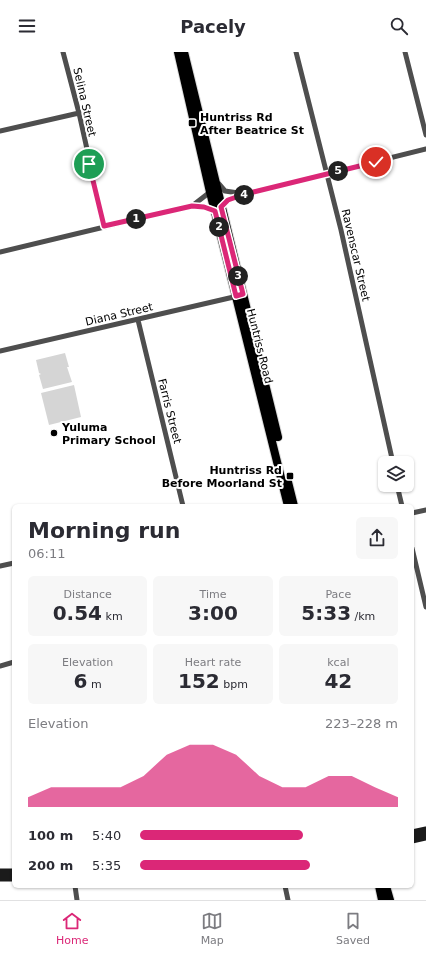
<!DOCTYPE html>
<html lang="en">
<head>
<meta charset="utf-8">
<style>
	:root { --surface:#fff; --page:#f7f7f7; --text:#2b2b33; --muted:#7c7c81; --line:#e1e1e2; --accent:#db2777 }
	body { margin:0; font-family:"DejaVu Sans",sans-serif; background:var(--page); color:var(--text); height:100vh; display:flex; flex-direction:column; font-size:15px; white-space:nowrap }
	* { box-sizing:border-box; margin:0 }
	p { font-size:13px; color:var(--muted) }
	.icon { flex:none; width:22px; height:22px; fill:none; stroke:currentColor; stroke-width:2; stroke-linecap:round; stroke-linejoin:round }
	.map { position:relative; flex:1; overflow:hidden }
	.details { position:absolute; left:12px; top:452px; width:402px; height:384px; display:flex; flex-direction:column; background:var(--surface); border-radius:6px; box-shadow:0 1px 3px #0004 }
	.details>* { flex:none }
	.buttons { position:absolute; left:378px; top:404px; display:grid; gap:8px }
	.buttons a { display:grid; place-items:center; width:36px; height:36px; border-radius:6px; background:var(--surface); box-shadow:0 1px 3px #0004; font-size:20px }
	.pin { position:absolute; display:grid; place-items:center; width:34px; height:34px; color:#fff; margin:-17px; border:2px solid #fff; border-radius:50%; box-shadow:0 1px 4px #0007 }
	.km { position:absolute; width:20px; height:20px; margin:-10px; border-radius:50%; background:#222; color:#fff; font-size:11px; line-height:20px; text-align:center }
	.round { display:grid; place-items:center; flex:none; width:42px; height:42px; border-radius:6px; background:var(--page) }
	.head { display:flex; align-items:center; justify-content:space-between; height:68px; padding:0 16px }
	h1 { font-size:22px; font-weight:800; line-height:30px }
	.metrics { display:grid; grid-template-columns:repeat(3,1fr); gap:6px; height:68px; padding:4px 16px }
	.metrics div { display:grid; align-content:center; border-radius:6px; background:var(--page); text-align:center }
	.metrics b { font-size:20px; font-weight:800 }
	.metrics small { font-size:11px; font-weight:400 }
	.metrics p { font-size:11px }
	.chart { height:112px; padding:8px 16px }
	.chart p { display:flex; justify-content:space-between }
	.chart svg { width:100%; height:72px; margin-top:4px; fill:var(--accent); opacity:.7 }
	ul { padding:0 16px; list-style:none; font-size:13px }
	li { display:grid; grid-template-columns:64px 48px 1fr; align-items:center; height:30px }
	li i { height:10px; border-radius:5px; background:var(--accent) }
	header { display:flex; justify-content:space-between; align-items:center; height:52px; padding:0 16px; background:var(--surface); font-size:18px; font-weight:800 }
	.dock { display:flex; justify-content:space-around; align-items:center; height:56px; border-top:1px solid var(--line); background:var(--surface); font-size:11px; color:var(--muted) }
	.dock a { display:grid; justify-items:center; gap:2px }
	.dock .current { color:var(--accent) }
	.map>svg:first-child { display:block }
	.green { fill:#d5d5d5 }
	.lines { fill:none; stroke-linecap:round; stroke-linejoin:round }
	.primary-casing { stroke:#dbdbdb; stroke-width:10 }
	.street { stroke:#4e4e4e; stroke-width:5 }
	.secondary { stroke:#1b1b1b; stroke-width:7 }
	.primary { stroke:#000; stroke-width:8 }
	.route-casing { stroke:#fff; stroke-width:8 }
	.route { stroke:#db2777; stroke-width:5 }
	.poi-dot { fill:#000; stroke:#fff; stroke-width:1.5 }
	.labels { text-anchor:middle; stroke-width:4; stroke-linejoin:round; paint-order:stroke }
	.street-label { font-size:11px; fill:#000; stroke:#fff }
	.poi-label { font-size:11px; font-weight:bold; fill:#000; stroke:#fff; text-anchor:start }
</style>
</head>
<body>
<header><svg class="icon" aria-label="menu" viewBox="0 0 24 24"><path d="M4 6h16M4 12h16M4 18h16"/></svg>Pacely<svg class="icon" aria-label="search" viewBox="0 0 24 24"><circle cx="10" cy="10" r="6"/><path d="M15 15l6 6"/></svg></header>
<div class="map">
<svg width="426" height="848" viewBox="0 0 426 848">
	<rect width="100%" height="100%" fill="#fff"/>
	<!-- green -->
	<path class="green" d="M 65,301 L 69,315 L 67,315 L 72,330 L 43,337 L 39,323 L 41,322 L 39,321 L 36,308 Z
		M 74,333 L 81,365 L 49,373 L 41,341 Z"/>
	<g class="lines">
		<defs>
			<path id="primary" d="M 178,0 L 210,140 L 288,454
				M 184,0 L 278,385
				M 288,430 L 294,454
				M 379,834 L 382,848
				M 386,834 L 390,848"/>
		</defs>
		<!-- primary casing -->
		<use href="#primary" class="primary-casing"/>
		<!-- street -->
		<path class="street" d="M 63,0 L 79,61 L 104,174
			M 296,0 L 341,178 L 393,411
			M 405,0 L 426,83
			M 0,79 L 79,61
			M 219,132 L 225,139 L 245,142
			M 192,154 L 204,155 L 215,159
			M 221,155 L 228,148 L 245,142 L 426,97
			M 0,200 L 192,154 L 210,140
			M 138,268 L 183,454
			M 0,299 L 238,244
			M 397,433 L 402,454
			M 412,461 L 426,458
			M 412,496 L 426,555
			M 0,514 L 14,511
			M 0,614 L 14,610
			M 75,834 L 77,848
			M 285,834 L 288,848"/>
		<!-- secondary -->
		<path class="secondary" d="M 412,781 L 426,778
			M 412,788 L 426,785
			M 0,820 L 14,820
			M 0,826 L 14,826"/>
		<!-- primary -->
		<use href="#primary" class="primary"/>
	</g>
	<g class="lines">
		<defs>
			<path id="route" d="M 89,112 L 104,174 L 192,154 L 204,155 L 215,159 L 236,244 L 243,242 L 221,155 L 228,148 L 245,142 L 376,110"/>
		</defs>
		<!-- route casing -->
		<use href="#route" class="route-casing"/>
		<!-- route -->
		<use href="#route" class="route"/>
	</g>
	<!-- markers -->
	<g class="poi-dot">
		<rect x="188" y="67" width="8" height="8" rx="2"/>
		<circle cx="54" cy="381" r="4"/>
		<rect x="286" y="420" width="8" height="8" rx="2"/>
	</g>
	<g class="labels">
		<!-- street labels -->
		<g class="street-label">
			<text transform="translate(85 50) rotate(77)" y="4">Selina Street</text>
			<text transform="translate(356 203) rotate(77)" y="4">Ravenscar Street</text>
			<text transform="translate(119 262) rotate(-13)" y="4">Diana Street</text>
			<text transform="translate(260 294) rotate(76)" y="4">Huntriss Road</text>
			<text transform="translate(170 359) rotate(76)" y="4">Farris Street</text>
		</g>
		<!-- poi labels -->
		<g class="poi-label">
			<text x="200" y="69">Huntriss Rd<tspan x="200" dy="13">After Beatrice St</tspan></text>
			<text x="62" y="379">Yuluma<tspan x="62" dy="13">Primary School</tspan></text>
			<text x="282" y="422" text-anchor="end">Huntriss Rd<tspan x="282" dy="13">Before Moorland St</tspan></text>
		</g>
	</g>
</svg>
<div class="buttons">
<a><svg class="icon" aria-label="layers" viewBox="0 0 24 24"><path d="M12 4l9 5-9 5-9-5zM3 14l9 5 9-5"/></svg></a>
</div>
<div class="pin" style="left:89px;top:112px;background:#1e9e55"><svg class="icon" aria-label="arrive" viewBox="0 0 24 24"><path d="M6 21V4h12l-3 4 3 4H6"/></svg></div>
<div class="pin" style="left:376px;top:110px;background:#d93025"><svg class="icon" aria-label="check" viewBox="0 0 24 24"><path d="M5 12l5 5 9-10"/></svg></div>
<b class="km" style="left:136px;top:167px">1</b>
<b class="km" style="left:219px;top:175px">2</b>
<b class="km" style="left:238px;top:224px">3</b>
<b class="km" style="left:244px;top:143px">4</b>
<b class="km" style="left:338px;top:119px">5</b>
<section class="details">
<div class="head"><div><h1>Morning run</h1><p>06:11</p></div><a class="round"><svg class="icon" aria-label="share" viewBox="0 0 24 24"><path d="M12 15V3M7 8l5-5 5 5M5 13v7h14v-7"/></svg></a></div>
<div class="metrics">
<div><p>Distance</p><b>0.54<small> km</small></b></div>
<div><p>Time</p><b>3:00</b></div>
<div><p>Pace</p><b>5:33<small> /km</small></b></div>
</div>
<div class="metrics">
<div><p>Elevation</p><b>6<small> m</small></b></div>
<div><p>Heart rate</p><b>152<small> bpm</small></b></div>
<div><p>kcal</p><b>42</b></div>
</div>
<div class="chart"><p><span>Elevation</span>223–228 m</p>
<svg viewBox="0 0 160 44" preserveAspectRatio="none"><path d="M0 44V38L10 32L20 32L30 32L40 32L50 25L60 12L70 6L80 6L90 12L100 25L110 32L120 32L130 25L140 25L150 32L160 38V44z"/></svg>
</div>
<ul>
<li><b>100 m</b>5:40<i style="width:63%"></i></li>
<li><b>200 m</b>5:35<i style="width:66%"></i></li>
</ul>
</section>
</div>
<nav class="dock">
<a class="current"><svg class="icon" aria-label="home" viewBox="0 0 24 24"><path d="M3 11l9-7 9 7M6 9v11h12V9"/></svg>Home</a>
<a><svg class="icon" aria-label="map" viewBox="0 0 24 24"><path d="M3 6l6-2 6 2 6-2v14l-6 2-6-2-6 2zM9 4v14M15 6v14"/></svg>Map</a>
<a><svg class="icon" aria-label="saved" viewBox="0 0 24 24"><path d="M7 4h10v16l-5-4-5 4z"/></svg>Saved</a>
</nav>
</body>
</html>
